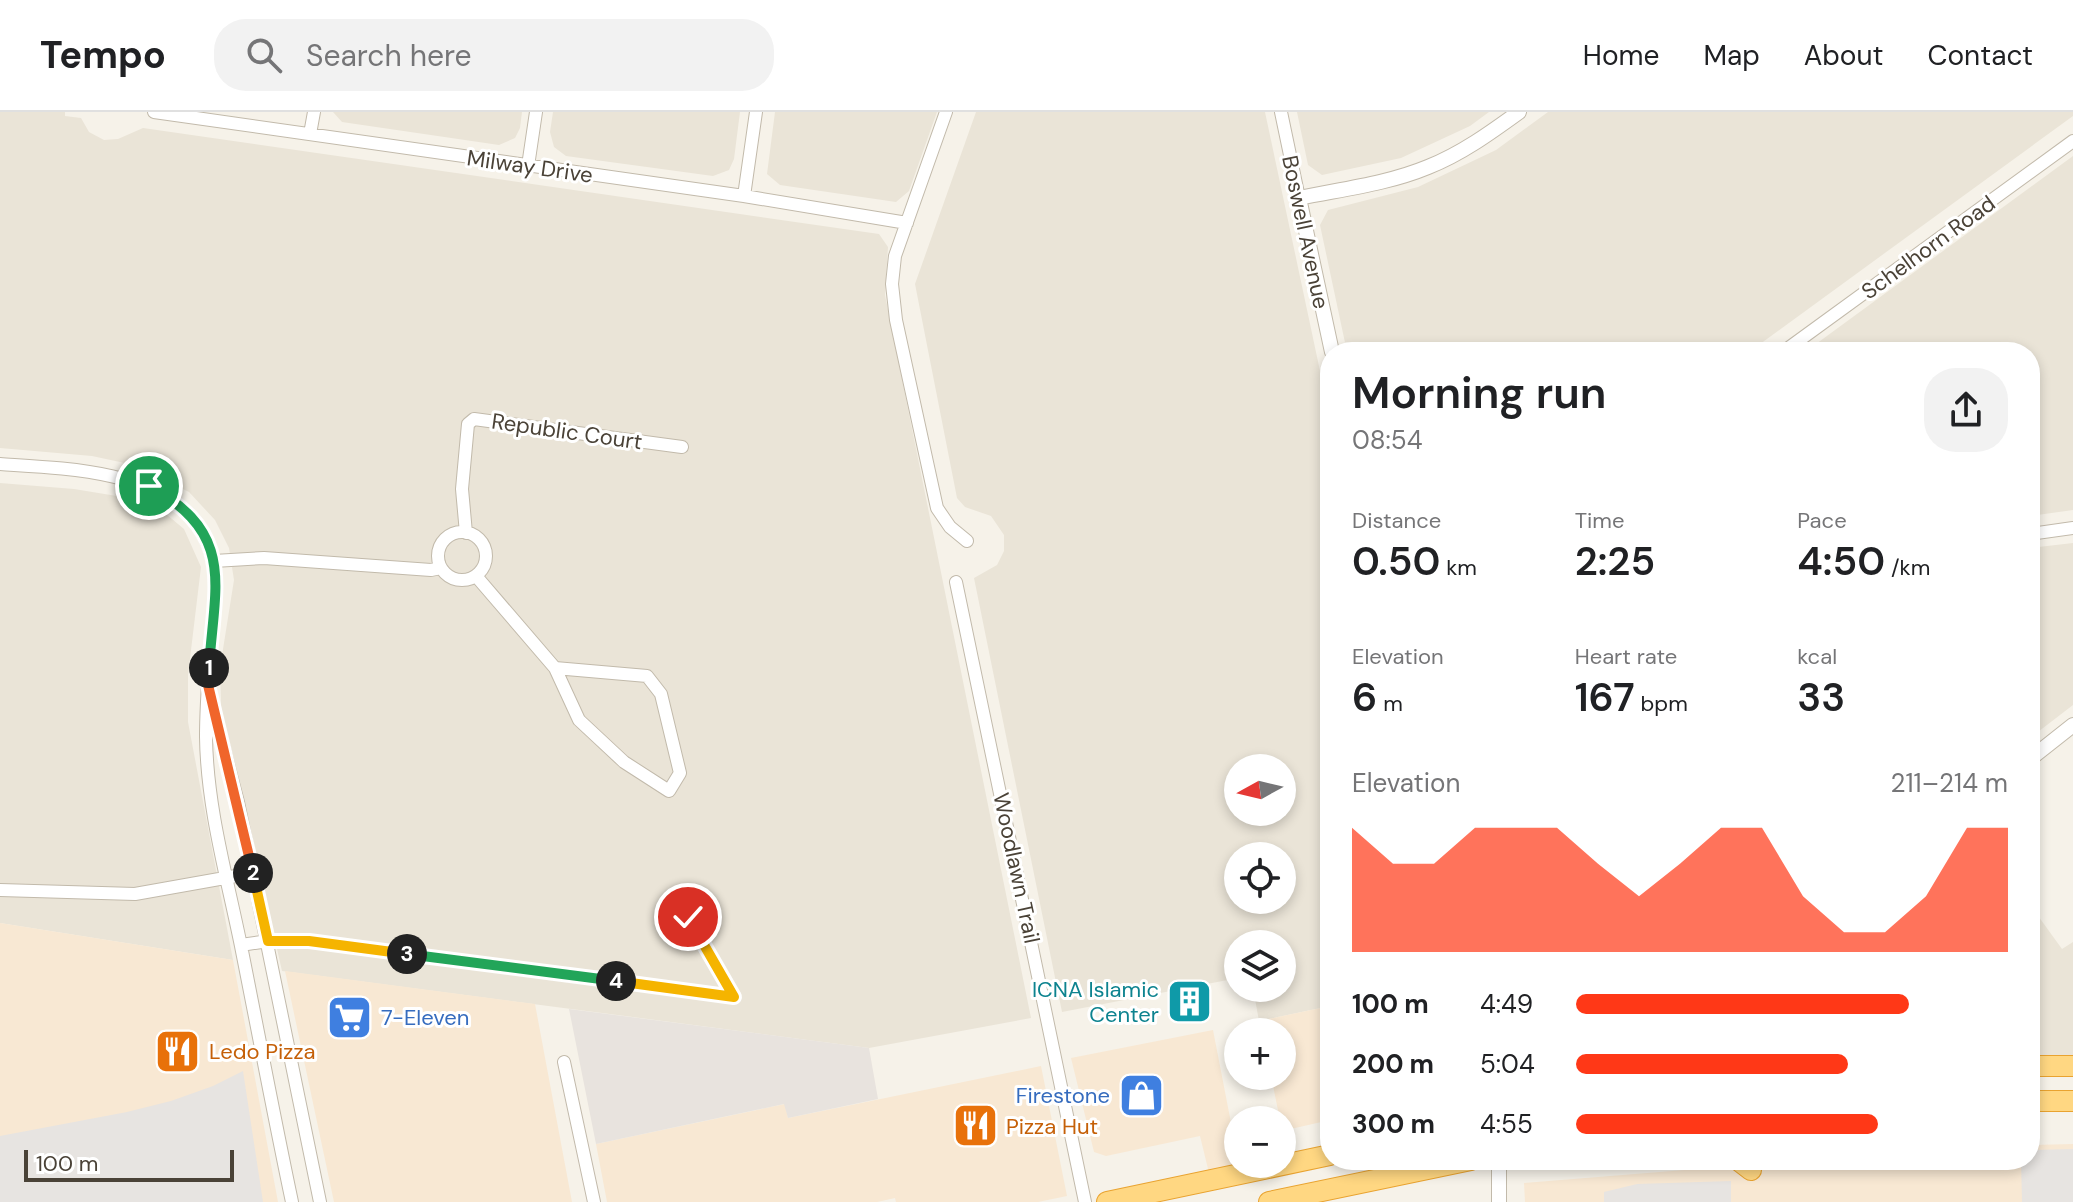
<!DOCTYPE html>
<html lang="en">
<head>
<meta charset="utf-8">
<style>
	:root { --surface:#fff; --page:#f2f2f2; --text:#202124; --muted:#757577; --line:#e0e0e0; --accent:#ff3817 }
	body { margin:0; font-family:"DM Sans",sans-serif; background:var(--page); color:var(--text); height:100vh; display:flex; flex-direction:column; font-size:30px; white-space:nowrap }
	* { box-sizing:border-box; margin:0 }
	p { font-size:26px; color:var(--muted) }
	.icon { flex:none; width:44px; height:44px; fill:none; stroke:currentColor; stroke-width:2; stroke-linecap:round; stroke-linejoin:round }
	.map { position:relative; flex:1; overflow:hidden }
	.side { position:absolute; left:1320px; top:230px; width:720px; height:828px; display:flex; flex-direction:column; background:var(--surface); border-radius:32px; box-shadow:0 4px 12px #0003 }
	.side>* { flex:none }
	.needle { width:52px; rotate:262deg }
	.buttons { position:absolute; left:1224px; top:642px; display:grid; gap:16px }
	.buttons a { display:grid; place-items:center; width:72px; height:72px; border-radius:50%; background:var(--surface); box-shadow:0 4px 12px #0003; font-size:40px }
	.scale { position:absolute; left:24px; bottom:20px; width:210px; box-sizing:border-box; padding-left:8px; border:4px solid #4a4237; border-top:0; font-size:22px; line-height:28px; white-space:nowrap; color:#4a4237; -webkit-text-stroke:6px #fff; paint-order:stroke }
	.pin { position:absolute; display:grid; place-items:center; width:68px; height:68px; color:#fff; margin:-34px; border:4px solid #fff; border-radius:50%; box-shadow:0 2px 8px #0007 }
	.km { position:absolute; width:40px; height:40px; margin:-20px; border-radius:50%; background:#222; color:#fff; font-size:22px; line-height:40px; text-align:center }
	.round { display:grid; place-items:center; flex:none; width:84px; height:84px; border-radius:32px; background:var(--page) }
	.summary { display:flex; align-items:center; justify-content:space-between; height:136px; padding:0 32px }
	h1 { font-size:44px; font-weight:600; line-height:60px }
	.metrics { display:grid; grid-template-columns:repeat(3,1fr); gap:12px; height:136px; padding:8px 32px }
	.metrics div { display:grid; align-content:center }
	.metrics b { font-size:40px; font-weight:600 }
	.metrics small { font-size:22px; font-weight:400 }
	.metrics p { font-size:22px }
	.chart { height:224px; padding:16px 32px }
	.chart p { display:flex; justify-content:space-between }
	.chart svg { width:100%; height:144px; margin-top:8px; fill:var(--accent); opacity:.7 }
	ul { padding:0 32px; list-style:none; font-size:26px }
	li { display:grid; grid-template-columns:128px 96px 1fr; align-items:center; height:60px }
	li i { height:20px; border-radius:10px; background:var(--accent) }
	header { display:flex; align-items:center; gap:48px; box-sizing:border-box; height:112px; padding:0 40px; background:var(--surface); border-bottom:2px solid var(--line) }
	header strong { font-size:38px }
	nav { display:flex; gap:44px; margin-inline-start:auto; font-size:28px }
	.search { width:560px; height:72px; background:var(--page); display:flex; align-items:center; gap:20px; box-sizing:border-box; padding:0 28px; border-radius:32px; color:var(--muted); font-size:30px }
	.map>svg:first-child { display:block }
	.residential { fill:#eae4d7; fill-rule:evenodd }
	.commercial { fill:#f8e8d3 }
	.industrial { fill:#e8e3de }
	.parking { fill:#e7e4e1 }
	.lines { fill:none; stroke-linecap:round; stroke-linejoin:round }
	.minor-casing { stroke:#c2baab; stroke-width:14 }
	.tertiary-casing { stroke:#c2baab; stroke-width:16 }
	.trunk-casing { stroke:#e9a330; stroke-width:22 }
	.minor { stroke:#fff; stroke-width:12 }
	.tertiary { stroke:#fff; stroke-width:14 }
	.trunk { stroke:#ffd782; stroke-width:20 }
	.split-1-casing { stroke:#fff; stroke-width:16 }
	.split-2-casing { stroke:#fff; stroke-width:16 }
	.split-3-casing { stroke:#fff; stroke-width:16 }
	.split-4-casing { stroke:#fff; stroke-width:16 }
	.split-5-casing { stroke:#fff; stroke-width:16 }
	.split-1 { stroke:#22a559; stroke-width:10 }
	.split-2 { stroke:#f0652b; stroke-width:10 }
	.split-3 { stroke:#f5b400; stroke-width:10 }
	.split-4 { stroke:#22a559; stroke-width:10 }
	.split-5 { stroke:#f5b400; stroke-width:10 }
	.labels { text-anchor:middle; stroke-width:6; stroke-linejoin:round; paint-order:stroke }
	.street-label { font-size:22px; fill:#4a4237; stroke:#fff }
	.culture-label { font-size:22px; fill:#0d838f; stroke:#fff; text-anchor:end }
	.shop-label { font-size:22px; fill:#366cbe; stroke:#fff; text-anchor:start }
	.food-label { font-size:22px; fill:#c56008; stroke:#fff; text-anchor:start }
</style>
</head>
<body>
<header>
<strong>Tempo</strong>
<div class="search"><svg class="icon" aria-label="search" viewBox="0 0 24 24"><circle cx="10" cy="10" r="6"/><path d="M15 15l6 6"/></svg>Search here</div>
<nav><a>Home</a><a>Map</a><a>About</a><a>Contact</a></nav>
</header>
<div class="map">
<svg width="2073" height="1090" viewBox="0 0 2073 1090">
	<rect width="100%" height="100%" fill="#f6f2e9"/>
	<!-- residential -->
	<path class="residential" d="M 0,0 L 65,0 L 65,4 L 81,6 L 89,20 L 104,28 L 118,27 L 143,16 L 879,122 L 888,135 L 885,183 L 1031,906 L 869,936 L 282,859 L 244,691 L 222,624 L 220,556 L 234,468 L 229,436 L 215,408 L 189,380 L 134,353 L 92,344 L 0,336 Z
		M 333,0 L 522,0 L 520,16 L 515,26 L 499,33 L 342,10 Z
		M 553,0 L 740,0 L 734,47 L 729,58 L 713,64 L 566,44 L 554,35 L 550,20 Z
		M 775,0 L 937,0 L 909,79 L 896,90 L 780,73 L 767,62 Z
		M 976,0 L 1265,0 L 1330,306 L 1330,894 L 1259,909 L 1253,876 L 1282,876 L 1282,832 L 1238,832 L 1238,866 L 1062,900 L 974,466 L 997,453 L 1004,439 L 1004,423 L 991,404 L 965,395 L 957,386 L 915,172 ZM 1238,656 L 1282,656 L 1282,700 L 1238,700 ZM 1238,744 L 1282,744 L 1282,788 L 1238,788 Z
		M 1297,0 L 1489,0 L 1470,14 L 1401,46 L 1322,63 L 1308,53 Z
		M 1548,0 L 2073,0 L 2073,4 L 1749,240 L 1347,240 L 1320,113 L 1328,98 L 1418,75 L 1496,38 Z
		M 2073,44 L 2073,398 L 2030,404 L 2030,240 L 1805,240 Z
		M 0,371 L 74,377 L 135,387 L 160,397 L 184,417 L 201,455 L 188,563 L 188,610 L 233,848 L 0,811 Z
		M 2073,431 L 2073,593 L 2030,626 L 2030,436 Z
		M 2036,801 L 2062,837 L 2073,830 L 2073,945 L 2030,946 L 2030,806 Z"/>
	<!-- commercial -->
	<path class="commercial" d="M 0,811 L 233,848 L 278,1090 L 0,1090 Z
		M 285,859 L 535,892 L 572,1090 L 334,1090 Z
		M 1330,894 L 1330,1008 L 1282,1019 L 1282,1008 L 1280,1008 L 1271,964 L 1282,964 L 1282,920 L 1262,920 L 1259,909 Z
		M 1213,918 L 1239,1052 L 1209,1061 L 1200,1024 L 1106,1044 L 1094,1040 L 1071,946 Z
		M 1041,954 L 1067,1084 L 1038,1090 L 896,1090 L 895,1086 L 877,1090 L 607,1090 L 596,1032 L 785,992 L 788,1006 Z
		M 2073,1032 L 2073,1090 L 1525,1090 L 1524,1071 L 1807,1048 L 2030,1048 L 2030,1033 Z"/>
	<!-- industrial -->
	<path class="industrial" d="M 569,897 L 869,936 L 878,987 L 788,1006 L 784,992 L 596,1032 Z"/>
	<!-- parking -->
	<path class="parking" d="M 243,959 L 263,1090 L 0,1090 L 0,1024 L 127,1000 L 171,989 L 213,974 Z
		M 2073,1037 L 2073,1090 L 2022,1090 L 2021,1048 L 2030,1048 L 2030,1038 Z
		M 1731,1069 L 1731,1090 L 1604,1090 L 1604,1080 L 1637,1072 Z"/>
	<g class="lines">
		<defs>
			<path id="minor" d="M 154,0 L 744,84 L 907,111
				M 946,0 L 895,144 L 892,172 L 896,208 L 937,396 L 950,415 L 967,429
				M 1281,0 L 1299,86
				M 310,22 L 314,0
				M 528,54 L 536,0
				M 744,84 L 756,0
				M 1783,240 L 2073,29
				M 0,352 C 59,356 154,358 193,407 C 226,449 214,492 210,540 C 208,569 206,597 206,625 C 207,696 227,765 241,834 C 258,919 274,1005 292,1090
				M438 444a24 24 0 1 1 48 0a24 24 0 1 1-48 0Z
				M 466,421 L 462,377 L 468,312 L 474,307 L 682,335
				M 2030,422 L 2073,416
				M 214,449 L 264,446 L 431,458 L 441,456
				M 476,464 L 555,556 L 579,608 L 624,650 L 669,679 L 680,661 L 661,582 L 647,564 L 555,556
				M 956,470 L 1085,1090
				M 211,588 L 238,690 L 320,1090
				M 0,778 L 135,782 L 253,761
				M 241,833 L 268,829 L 309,829 L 734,885 L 688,805
				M 564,950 L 594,1090"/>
			<path id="tertiary" d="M 1332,240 L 1299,86 C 1342,77 1387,72 1428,55 C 1461,42 1490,21 1519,0
				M 2030,647 L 2073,613
				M 1499,1048 L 1499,1090"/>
			<path id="trunk" d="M 2030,954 L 2073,954
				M 2030,989 L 2073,989
				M 1738,1048 L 1751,1058
				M 1107,1090 L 1330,1043
				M 1269,1090 L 1471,1048"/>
		</defs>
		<!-- minor casing -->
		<use href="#minor" class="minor-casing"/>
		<!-- tertiary casing -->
		<use href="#tertiary" class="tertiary-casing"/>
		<!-- trunk casing -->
		<use href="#trunk" class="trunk-casing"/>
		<!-- minor -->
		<use href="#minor" class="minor"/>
		<!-- tertiary -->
		<use href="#tertiary" class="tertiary"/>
		<!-- trunk -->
		<use href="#trunk" class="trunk"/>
	</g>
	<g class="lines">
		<defs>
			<path id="split-1" d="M 149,374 C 237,422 214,474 209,556"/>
			<path id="split-2" d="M 209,556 L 208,573 L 253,761"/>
			<path id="split-3" d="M 253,761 L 268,829 L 309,829 L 407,842"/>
			<path id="split-4" d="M 407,842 L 616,869"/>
			<path id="split-5" d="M 616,869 L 734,885 L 688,805"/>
		</defs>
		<!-- split-1 casing -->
		<use href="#split-1" class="split-1-casing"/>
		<!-- split-2 casing -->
		<use href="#split-2" class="split-2-casing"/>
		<!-- split-3 casing -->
		<use href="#split-3" class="split-3-casing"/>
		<!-- split-4 casing -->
		<use href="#split-4" class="split-4-casing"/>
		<!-- split-5 casing -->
		<use href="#split-5" class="split-5-casing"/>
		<!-- split-1 -->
		<use href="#split-1" class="split-1"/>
		<!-- split-2 -->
		<use href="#split-2" class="split-2"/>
		<!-- split-3 -->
		<use href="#split-3" class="split-3"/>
		<!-- split-4 -->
		<use href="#split-4" class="split-4"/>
		<!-- split-5 -->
		<use href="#split-5" class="split-5"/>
	</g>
	<!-- icons -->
	<defs>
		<symbol id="building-square" viewBox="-11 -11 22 22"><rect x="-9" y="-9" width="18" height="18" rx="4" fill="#0f9aa8" stroke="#fff"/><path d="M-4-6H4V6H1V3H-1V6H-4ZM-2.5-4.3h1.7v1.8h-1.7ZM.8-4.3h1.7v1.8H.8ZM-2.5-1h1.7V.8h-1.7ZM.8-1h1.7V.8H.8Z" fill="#fff"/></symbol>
		<symbol id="supermarket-square" viewBox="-11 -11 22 22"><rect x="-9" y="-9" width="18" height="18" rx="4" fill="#3f7fe0" stroke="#fff"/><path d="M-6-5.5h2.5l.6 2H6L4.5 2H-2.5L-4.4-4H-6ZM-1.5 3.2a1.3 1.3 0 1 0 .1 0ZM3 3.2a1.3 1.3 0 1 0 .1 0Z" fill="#fff"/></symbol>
		<symbol id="restaurant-square" viewBox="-11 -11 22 22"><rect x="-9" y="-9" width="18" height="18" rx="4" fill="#e8710a" stroke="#fff"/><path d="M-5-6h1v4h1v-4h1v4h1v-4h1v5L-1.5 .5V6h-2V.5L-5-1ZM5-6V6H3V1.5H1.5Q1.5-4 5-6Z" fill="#fff"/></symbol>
		<symbol id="shop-square" viewBox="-11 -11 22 22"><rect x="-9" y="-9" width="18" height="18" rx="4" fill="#3f7fe0" stroke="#fff"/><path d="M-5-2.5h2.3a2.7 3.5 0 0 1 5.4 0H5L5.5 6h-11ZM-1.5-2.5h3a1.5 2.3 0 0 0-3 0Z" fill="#fff"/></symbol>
	</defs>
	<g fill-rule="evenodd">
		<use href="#building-square" x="1164" y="864" width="51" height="51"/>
		<use href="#supermarket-square" x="324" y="880" width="51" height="51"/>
		<use href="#restaurant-square" x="152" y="914" width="51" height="51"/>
		<use href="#shop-square" x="1116" y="958" width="51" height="51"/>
		<use href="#restaurant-square" x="950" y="988" width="51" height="51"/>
	</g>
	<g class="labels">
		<!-- street labels -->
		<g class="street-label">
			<text transform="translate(530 54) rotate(8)" y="8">Milway Drive</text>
			<text transform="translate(1306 120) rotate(78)" y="8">Boswell Avenue</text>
			<text transform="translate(1928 135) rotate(-36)" y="8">Schelhorn Road</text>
			<text transform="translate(567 319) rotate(8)" y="8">Republic Court</text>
			<text transform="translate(1017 756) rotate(78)" y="8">Woodlawn Trail</text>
		</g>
		<!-- culture labels -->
		<g class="culture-label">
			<text x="1159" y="885">ICNA Islamic<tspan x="1159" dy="25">Center</tspan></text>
		</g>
		<!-- shop labels -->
		<g class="shop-label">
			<text x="381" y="913">7-Eleven</text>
			<text x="1110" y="991" text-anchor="end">Firestone</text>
		</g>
		<!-- food labels -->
		<g class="food-label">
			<text x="209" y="947">Ledo Pizza</text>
			<text x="1006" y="1022">Pizza Hut</text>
		</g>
	</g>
</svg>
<div class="buttons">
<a><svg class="needle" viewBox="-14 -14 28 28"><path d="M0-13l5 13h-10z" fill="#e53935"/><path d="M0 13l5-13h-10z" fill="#757577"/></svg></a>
<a><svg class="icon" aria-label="locate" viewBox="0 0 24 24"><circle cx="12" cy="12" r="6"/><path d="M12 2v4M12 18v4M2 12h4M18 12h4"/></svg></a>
<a><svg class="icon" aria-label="layers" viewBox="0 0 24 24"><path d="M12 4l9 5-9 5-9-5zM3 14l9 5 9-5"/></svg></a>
<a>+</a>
<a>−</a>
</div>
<div class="scale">100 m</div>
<div class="pin" style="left:149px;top:374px;background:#1e9e55"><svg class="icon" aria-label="arrive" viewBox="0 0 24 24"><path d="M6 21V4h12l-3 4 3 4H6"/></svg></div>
<div class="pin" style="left:688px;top:805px;background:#d93025"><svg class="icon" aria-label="check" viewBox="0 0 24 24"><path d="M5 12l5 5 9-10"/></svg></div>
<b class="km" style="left:209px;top:556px">1</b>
<b class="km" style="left:253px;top:761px">2</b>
<b class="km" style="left:407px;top:842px">3</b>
<b class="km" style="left:616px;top:869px">4</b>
<section class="side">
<div class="summary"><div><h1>Morning run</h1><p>08:54</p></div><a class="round"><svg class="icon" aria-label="share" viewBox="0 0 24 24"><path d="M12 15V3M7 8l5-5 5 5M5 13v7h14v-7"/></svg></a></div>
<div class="metrics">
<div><p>Distance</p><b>0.50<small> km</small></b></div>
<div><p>Time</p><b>2:25</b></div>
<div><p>Pace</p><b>4:50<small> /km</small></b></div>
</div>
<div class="metrics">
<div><p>Elevation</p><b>6<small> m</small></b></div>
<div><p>Heart rate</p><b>167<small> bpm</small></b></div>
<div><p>kcal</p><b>33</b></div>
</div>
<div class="chart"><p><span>Elevation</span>211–214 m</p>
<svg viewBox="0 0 160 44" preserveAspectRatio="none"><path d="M0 44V6L10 17L20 17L30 6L40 6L50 6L60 17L70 27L80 17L90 6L100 6L110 27L120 38L130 38L140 27L150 6L160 6V44z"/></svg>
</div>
<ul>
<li><b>100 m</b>4:49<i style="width:77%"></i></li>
<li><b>200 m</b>5:04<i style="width:63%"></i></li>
<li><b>300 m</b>4:55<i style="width:70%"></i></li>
</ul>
</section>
</div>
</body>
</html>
